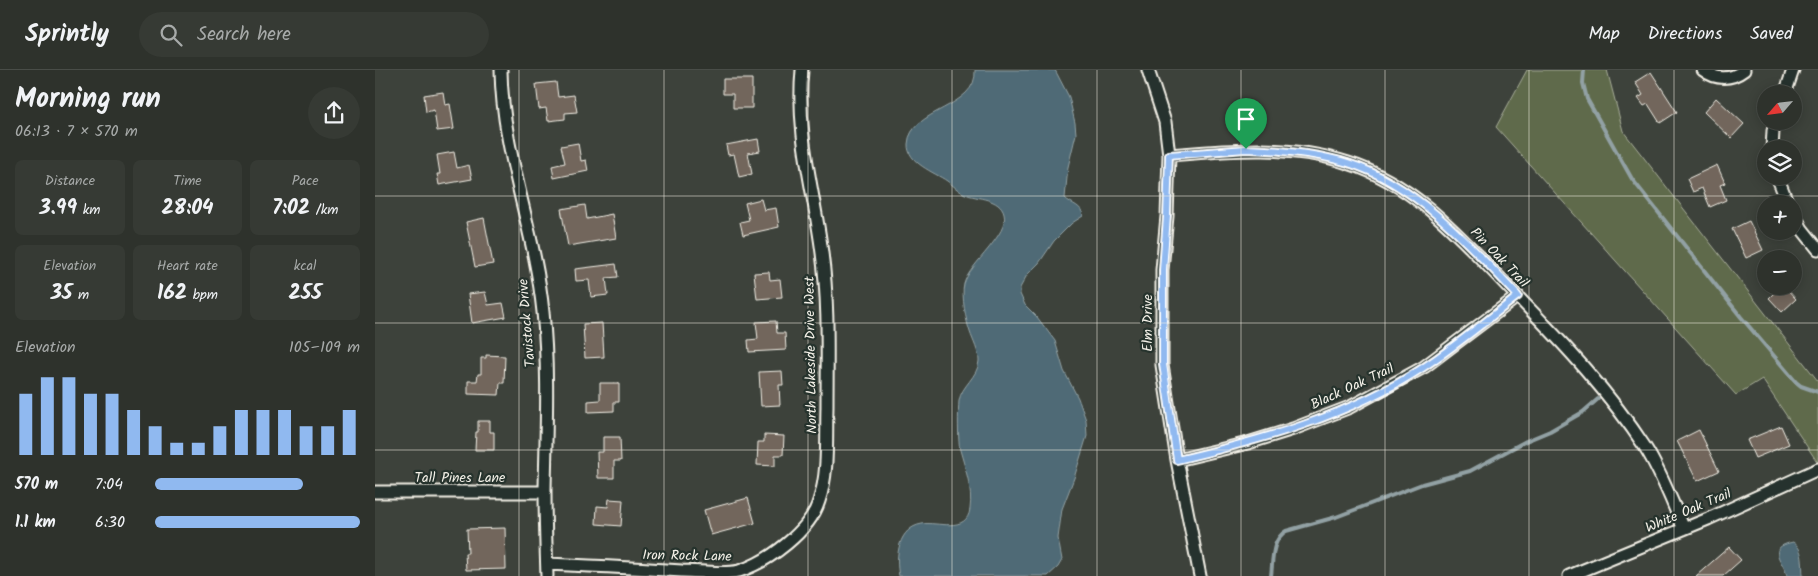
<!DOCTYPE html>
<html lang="en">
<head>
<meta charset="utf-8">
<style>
	:root { --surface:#2e322c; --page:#363a34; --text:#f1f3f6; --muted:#a7aaa9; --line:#494d48; --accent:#90b9f0 }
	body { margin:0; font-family:Kalam,sans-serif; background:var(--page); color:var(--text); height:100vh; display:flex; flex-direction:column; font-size:19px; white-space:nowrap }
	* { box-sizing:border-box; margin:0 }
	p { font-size:16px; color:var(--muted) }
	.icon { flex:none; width:28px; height:28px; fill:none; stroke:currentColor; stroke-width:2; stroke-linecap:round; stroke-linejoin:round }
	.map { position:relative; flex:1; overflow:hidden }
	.side { display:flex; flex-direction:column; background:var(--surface); width:375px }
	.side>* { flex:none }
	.needle { width:32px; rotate:242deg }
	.tools { position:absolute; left:1382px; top:15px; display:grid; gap:10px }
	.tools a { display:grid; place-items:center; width:45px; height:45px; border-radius:50%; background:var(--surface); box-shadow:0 2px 12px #0003,0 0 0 1px var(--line); font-size:25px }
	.pin { position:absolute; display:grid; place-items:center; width:42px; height:42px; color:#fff; margin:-51px -21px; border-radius:50% 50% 50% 0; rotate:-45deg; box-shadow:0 0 5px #0007 }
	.pin .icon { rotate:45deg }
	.round { display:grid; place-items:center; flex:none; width:52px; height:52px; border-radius:26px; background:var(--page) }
	.headline { display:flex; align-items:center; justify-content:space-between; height:85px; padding:0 15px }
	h1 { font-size:28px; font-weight:700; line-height:38px }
	.metrics { display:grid; grid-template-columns:repeat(3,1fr); gap:8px; height:85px; padding:5px 15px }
	.metrics div { display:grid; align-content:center; border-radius:8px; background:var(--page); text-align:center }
	.metrics b { font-size:21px; font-weight:700 }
	.metrics small { font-size:14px; font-weight:400 }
	.metrics p { font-size:14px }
	.chart { height:140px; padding:10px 15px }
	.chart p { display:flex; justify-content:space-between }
	.chart svg { width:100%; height:90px; margin-top:5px; stroke:var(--accent); stroke-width:6 }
	ul { padding:0 15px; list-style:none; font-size:16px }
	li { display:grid; grid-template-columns:80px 60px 1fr; align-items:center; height:38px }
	li i { height:12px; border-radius:6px; background:var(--accent) }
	header { display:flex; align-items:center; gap:30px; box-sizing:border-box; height:70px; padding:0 25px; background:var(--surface); border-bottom:1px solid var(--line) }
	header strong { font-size:24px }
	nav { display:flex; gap:28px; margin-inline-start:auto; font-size:18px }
	.search { width:350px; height:45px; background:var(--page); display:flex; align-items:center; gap:12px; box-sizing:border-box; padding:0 18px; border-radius:28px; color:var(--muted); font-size:19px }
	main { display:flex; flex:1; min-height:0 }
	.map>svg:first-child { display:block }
	.green { fill:#5e6a4b; stroke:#a9ae9a }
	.water { fill:#506b76; stroke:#92a1a4 }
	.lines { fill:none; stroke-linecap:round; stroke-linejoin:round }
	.stream { stroke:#92a1a4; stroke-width:4 }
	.building { fill:#72665c; stroke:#f4f1e8 }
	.minor-casing { stroke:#f4f1e8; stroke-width:15 }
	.minor { stroke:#26332d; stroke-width:11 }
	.route-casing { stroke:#fff; stroke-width:10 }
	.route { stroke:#90b9f0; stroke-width:6 }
	.grid { fill:none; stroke:#f4f1e8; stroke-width:1; stroke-opacity:0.55 }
	.labels { text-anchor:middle; stroke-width:4.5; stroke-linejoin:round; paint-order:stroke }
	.street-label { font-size:14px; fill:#f4f1e8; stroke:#26332d }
</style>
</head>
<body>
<header>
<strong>Sprintly</strong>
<div class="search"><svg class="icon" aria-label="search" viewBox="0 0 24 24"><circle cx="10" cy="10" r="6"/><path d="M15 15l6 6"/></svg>Search here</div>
<nav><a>Map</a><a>Directions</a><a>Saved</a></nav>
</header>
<main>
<section class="side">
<div class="headline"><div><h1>Morning run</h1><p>06:13 · 7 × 570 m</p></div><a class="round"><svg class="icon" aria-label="share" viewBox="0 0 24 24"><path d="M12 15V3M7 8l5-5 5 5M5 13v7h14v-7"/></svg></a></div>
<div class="metrics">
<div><p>Distance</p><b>3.99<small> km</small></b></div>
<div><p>Time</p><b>28:04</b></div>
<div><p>Pace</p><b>7:02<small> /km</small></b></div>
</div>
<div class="metrics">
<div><p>Elevation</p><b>35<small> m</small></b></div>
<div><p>Heart rate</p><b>162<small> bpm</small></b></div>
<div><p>kcal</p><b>255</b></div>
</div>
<div class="chart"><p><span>Elevation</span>105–109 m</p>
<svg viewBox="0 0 160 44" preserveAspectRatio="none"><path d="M5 44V14M15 44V6M25 44V6M35 44V14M45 44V14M55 44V22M65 44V30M75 44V38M85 44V38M95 44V30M105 44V22M115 44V22M125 44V22M135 44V30M145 44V30M155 44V22"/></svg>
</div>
<ul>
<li><b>570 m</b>7:04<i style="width:72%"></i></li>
<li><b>1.1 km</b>6:30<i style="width:100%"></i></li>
</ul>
</section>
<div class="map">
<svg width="1443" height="506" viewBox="0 0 1443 506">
	<rect width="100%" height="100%" fill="#3d423b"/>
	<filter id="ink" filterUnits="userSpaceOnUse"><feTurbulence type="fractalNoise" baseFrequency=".02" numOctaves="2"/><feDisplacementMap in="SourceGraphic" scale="10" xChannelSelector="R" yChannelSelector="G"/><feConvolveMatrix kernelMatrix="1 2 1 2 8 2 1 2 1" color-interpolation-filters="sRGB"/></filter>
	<g filter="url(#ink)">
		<!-- green -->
		<path class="green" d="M 1152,0 L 1232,0 L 1248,61 L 1443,311 L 1443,393 L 1387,309 L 1361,325 L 1121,57 Z"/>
		<!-- water -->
		<path class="water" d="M 600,0 L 680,0 L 694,27 L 700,53 L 701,64 L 693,97 L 690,128 C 697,135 707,135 708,146 L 697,153 L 679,171 L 664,193 L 652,205 L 645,218 L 645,224 L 650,235 L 662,247 L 680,271 L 689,301 L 703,328 L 711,350 L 712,366 L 699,408 L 687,439 L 683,468 L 687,490 L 683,497 L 673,506 L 524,506 C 520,486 523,458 547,454 C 561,451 592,464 595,439 C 598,420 590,398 585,380 C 583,371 583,341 584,331 C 586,316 603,307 604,291 C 604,282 598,271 595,262 C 591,251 586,226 589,214 C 594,194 635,164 629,144 C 625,128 602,129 590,124 C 583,121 578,115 572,111 C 559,102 532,93 533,74 C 535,38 603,39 600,0 Z
			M 1418,472 C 1429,479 1427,494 1428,506 L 1412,506 C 1409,491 1389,478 1418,472 Z"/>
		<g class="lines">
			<!-- stream -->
			<path class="stream" d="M 1209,0 L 1208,13 L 1212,29 L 1257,109 L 1366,247 L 1421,312 L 1426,316 L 1443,322
				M 896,506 C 898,491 896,470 911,461 L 961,447 L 1047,414 L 1095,401 L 1151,371 L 1175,361 L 1208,342 L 1223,329"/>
		</g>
		<!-- building -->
		<path class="building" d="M 1276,2 L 1302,42 L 1285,53 L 1273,34 L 1269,36 L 1263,28 L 1268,25 L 1260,12 Z
			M 348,9 L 377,9 L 377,38 L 358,38 L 358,24 L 348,24 Z
			M 181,12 L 183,27 L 199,25 L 202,42 L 190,43 L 190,49 L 173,51 L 171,38 L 164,39 L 161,14 Z
			M 68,22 L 70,35 L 75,34 L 79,59 L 62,61 L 59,40 L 51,42 L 49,25 Z
			M 1341,28 L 1369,54 L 1356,68 L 1329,42 Z
			M 383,69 L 385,81 L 373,83 L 377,104 L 364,107 L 359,84 L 353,85 L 351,75 Z
			M 203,73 L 206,91 L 211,90 L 213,101 L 179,108 L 177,96 L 190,93 L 186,76 Z
			M 79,82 L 82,98 L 94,95 L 97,109 L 64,115 L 62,104 L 65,104 L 62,85 Z
			M 1342,95 L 1350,113 L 1345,115 L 1351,130 L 1335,137 L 1327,118 L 1318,122 L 1312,109 Z
			M 386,129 L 389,140 L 401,138 L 404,157 L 368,165 L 365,152 L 374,150 L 370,133 Z
			M 210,135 L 212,149 L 237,144 L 241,168 L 193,176 L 186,139 Z
			M 109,148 L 118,194 L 100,197 L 91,152 Z
			M 1374,151 L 1388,180 L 1371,188 L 1357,159 Z
			M 241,194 L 243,207 L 231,208 L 233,225 L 216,227 L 214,210 L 201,211 L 200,199 Z
			M 394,202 L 395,210 L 405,209 L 407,227 L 382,229 L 379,203 Z
			M 1406,216 L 1409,216 L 1421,229 L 1407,242 L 1394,228 Z
			M 110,222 L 113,235 L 128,233 L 131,247 L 97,253 L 93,224 Z
			M 401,251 L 402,263 L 410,263 L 411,280 L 374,282 L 373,270 L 383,269 L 381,252 Z
			M 227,253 L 229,287 L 210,288 L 208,254 Z
			M 111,285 L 130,286 L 129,313 L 125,313 L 124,325 L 93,324 L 93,311 L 102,311 L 103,304 L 106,304 L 106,288 L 111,288 Z
			M 407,301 L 408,315 L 404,315 L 405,335 L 386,336 L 384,302 Z
			M 225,313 L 244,313 L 244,332 L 239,332 L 239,341 L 213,342 L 213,331 L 225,330 Z
			M 103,351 L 115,351 L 115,362 L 119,362 L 119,380 L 100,380 L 101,362 L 103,362 Z
			M 1406,356 L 1414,374 L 1380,388 L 1372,370 Z
			M 1324,360 L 1344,401 L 1322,411 L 1302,371 Z
			M 389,365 L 409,366 L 408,385 L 400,385 L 400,396 L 382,395 L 383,372 L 389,372 Z
			M 228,367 L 245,367 L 246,391 L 239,391 L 239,408 L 223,408 L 222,382 L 228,382 Z
			M 373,428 L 380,453 L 336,465 L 329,440 Z
			M 234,429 L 248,430 L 246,456 L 221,454 L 222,436 L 233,437 Z
			M 130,458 L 131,499 L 91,500 L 90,483 L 93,483 L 92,459 Z
			M 1354,477 L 1366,490 L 1348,506 L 1321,506 Z"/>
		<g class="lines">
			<defs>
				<path id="minor" d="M 126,0 C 127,82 160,160 168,242 C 174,301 171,360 170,419 C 170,448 171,477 172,506
					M 773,0 L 790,52 L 794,85 L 792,146 L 787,200 L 787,295 L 802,390 L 825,506
					M 1328,0 C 1341,10 1356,10 1369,0
					M 1410,24 L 1418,0
					M 1397,79 L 1398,61 L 1401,51
					M 794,85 C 854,80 915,74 973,93 C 1044,115 1093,176 1143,227 C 1189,274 1234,322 1270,377 C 1286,402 1297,432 1309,459
					M 1402,106 L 1413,134
					M 1419,144 L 1427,159 L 1443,179
					M 802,390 L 873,373 L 918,359 L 975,337 L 1049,297 L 1143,226
					M 0,422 L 170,422
					M 172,494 C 217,496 262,498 307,501 C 323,501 349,505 364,501 C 393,492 435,461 444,431 C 454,402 451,368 452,337 C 452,286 454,234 447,183 C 439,119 421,66 427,0
					M 1194,506 L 1333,449 L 1443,399"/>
			</defs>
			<!-- minor casing -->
			<use href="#minor" class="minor-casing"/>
			<!-- minor -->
			<use href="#minor" class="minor"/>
		</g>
	</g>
	<g class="lines" filter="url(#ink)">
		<defs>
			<path id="route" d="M 871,79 C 905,80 940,83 973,93 C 1041,114 1096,176 1143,226 C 1112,250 1081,276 1049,297 C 975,346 887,370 802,390 L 788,294 L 788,200 L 792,146 L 794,85 Z"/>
		</defs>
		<!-- route casing -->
		<use href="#route" class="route-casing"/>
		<!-- route -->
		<use href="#route" class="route"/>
	</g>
	<!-- grid -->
	<path class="grid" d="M 144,0 L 144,506M 289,0 L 289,506M 433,0 L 433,506M 577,0 L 577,506M 722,0 L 722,506M 866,0 L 866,506M 1010,0 L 1010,506M 1154,0 L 1154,506M 1299,0 L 1299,506M 0,126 L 1443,126M 0,253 L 1443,253M 0,380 L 1443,380"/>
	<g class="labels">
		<!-- street labels -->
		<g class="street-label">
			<text transform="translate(1125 187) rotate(46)" y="5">Pin Oak Trail</text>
			<text transform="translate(151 253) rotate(-95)" y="5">Tavistock Drive</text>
			<text transform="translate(772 253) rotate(-90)" y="5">Elm Drive</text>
			<text transform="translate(435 285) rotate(-91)" y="5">North Lakeside Drive West</text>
			<text transform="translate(977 316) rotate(-25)" y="5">Black Oak Trail</text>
			<text x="85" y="412">Tall Pines Lane</text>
			<text transform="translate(1313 440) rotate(-23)" y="5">White Oak Trail</text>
			<text transform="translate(312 485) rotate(1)" y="5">Iron Rock Lane</text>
		</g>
	</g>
</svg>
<div class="tools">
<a><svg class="needle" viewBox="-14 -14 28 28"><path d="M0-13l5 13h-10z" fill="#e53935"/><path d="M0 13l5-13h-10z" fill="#a7aaa9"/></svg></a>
<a><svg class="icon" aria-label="layers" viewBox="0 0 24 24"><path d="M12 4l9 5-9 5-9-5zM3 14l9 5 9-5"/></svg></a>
<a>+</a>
<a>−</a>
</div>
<div class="pin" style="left:871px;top:79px;background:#1e9e55"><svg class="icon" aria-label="arrive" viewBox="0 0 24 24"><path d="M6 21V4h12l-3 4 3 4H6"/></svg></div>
</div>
</main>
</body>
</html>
